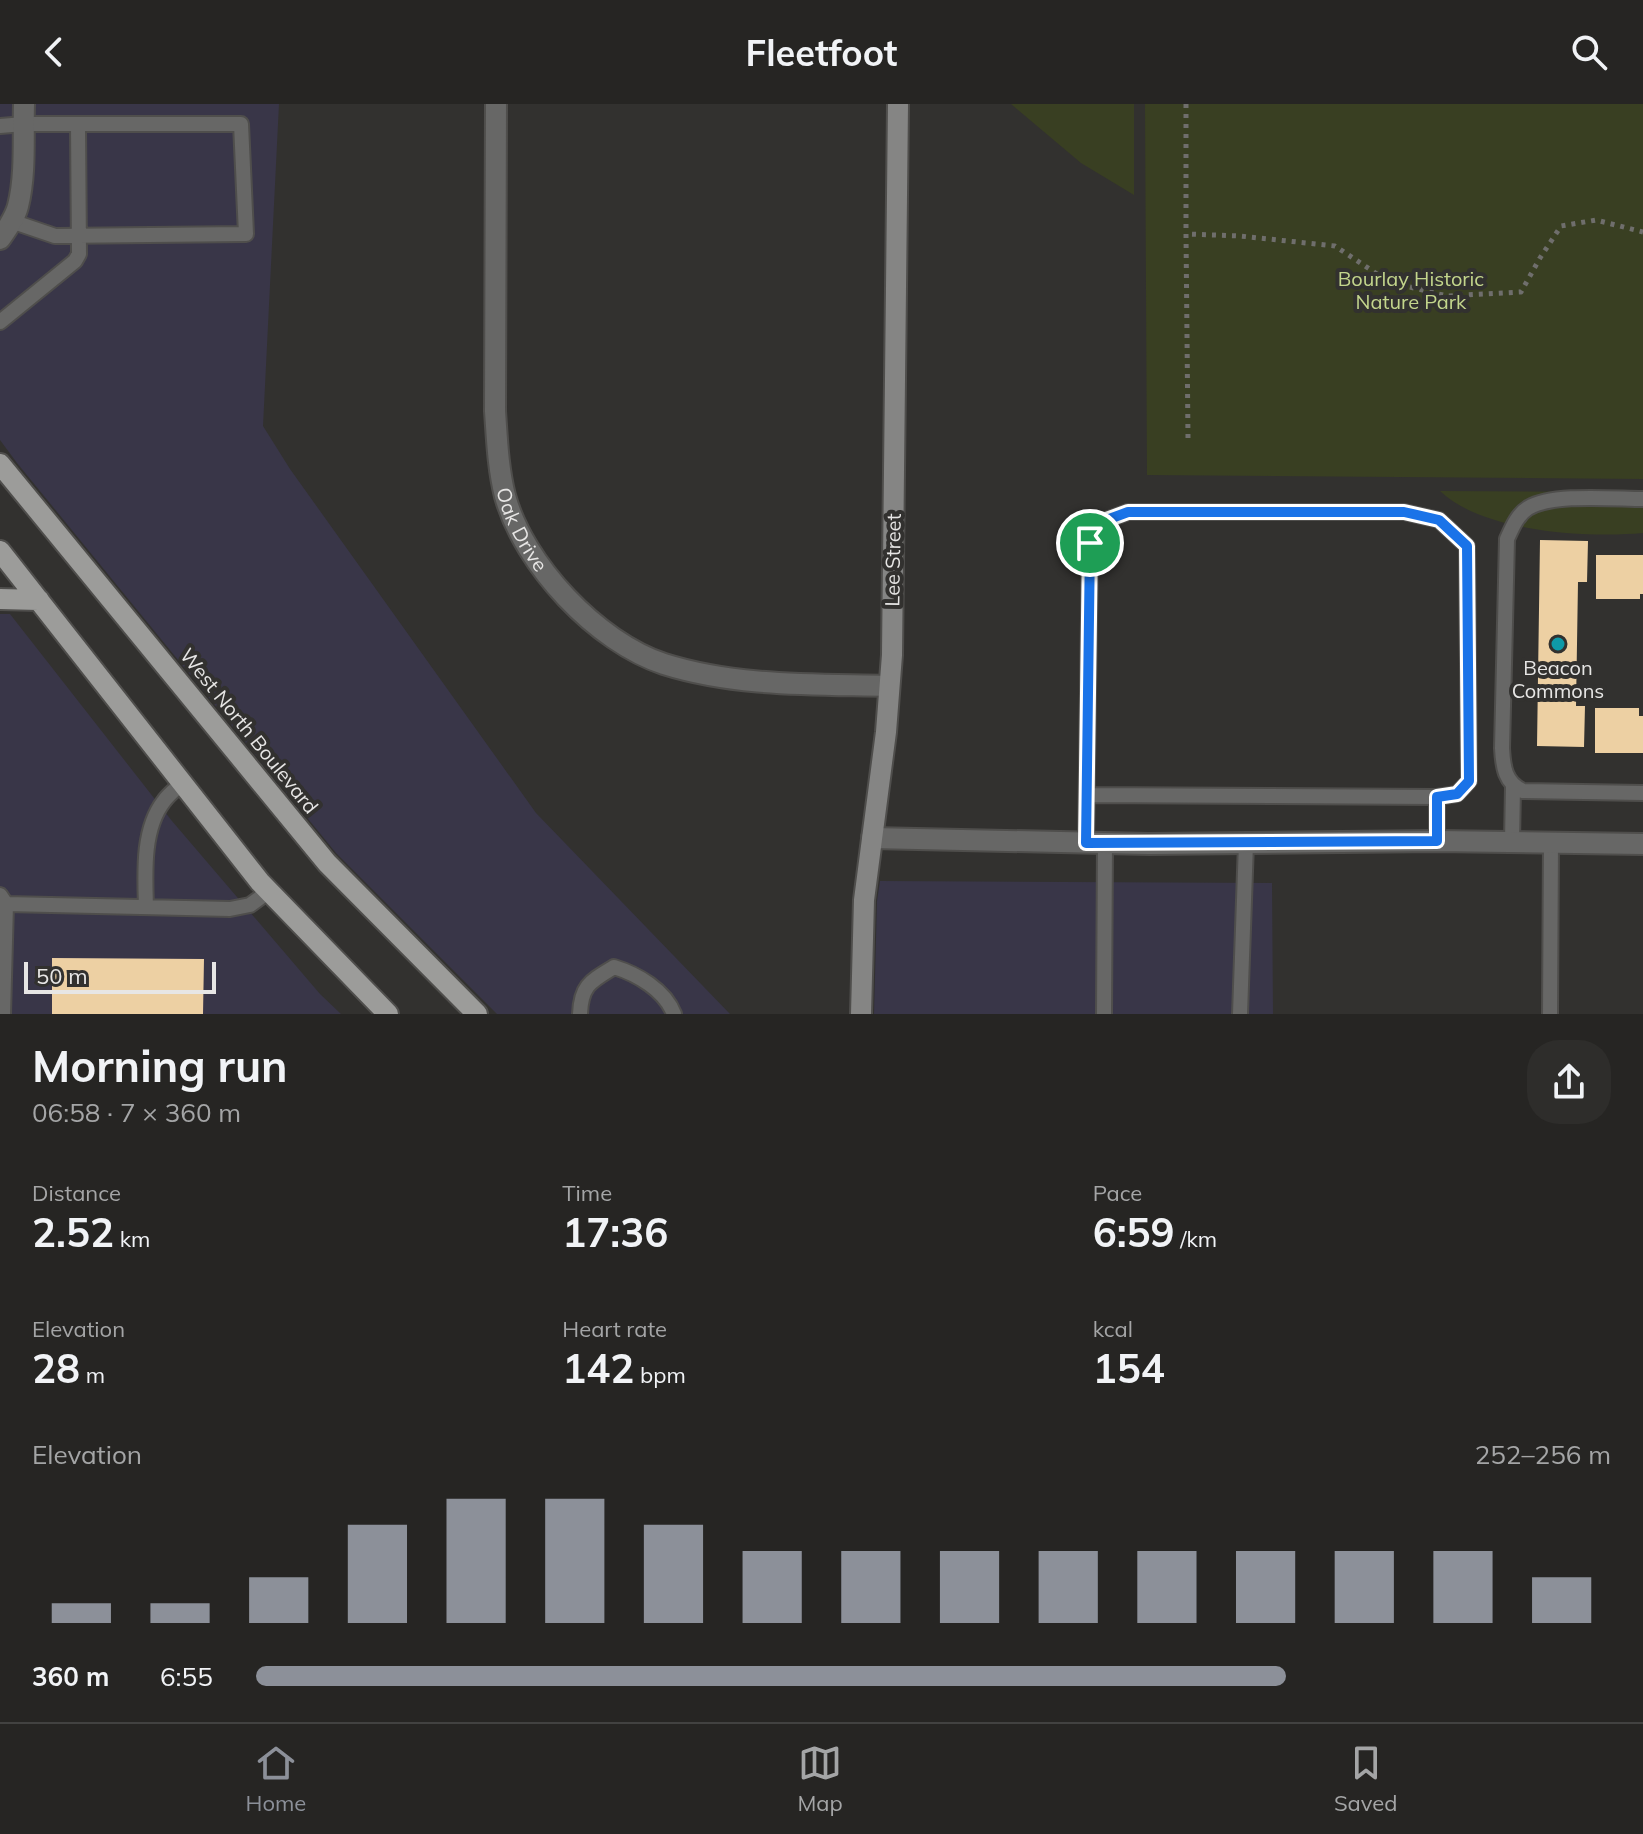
<!DOCTYPE html>
<html lang="en">
<head>
<meta charset="utf-8">
<style>
	:root { --surface:#262523; --page:#2e2d2b; --text:#f1f3f6; --muted:#a4a5a6; --line:#424241; --accent:#8c9099 }
	body { margin:0; font-family:Mulish,sans-serif; background:var(--page); color:var(--text); height:100vh; display:flex; flex-direction:column; font-size:30px; white-space:nowrap }
	* { box-sizing:border-box; margin:0 }
	p { font-size:26px; color:var(--muted) }
	.icon { flex:none; width:44px; height:44px; fill:none; stroke:currentColor; stroke-width:2; stroke-linecap:round; stroke-linejoin:round }
	.map { position:relative; height:910px; overflow:hidden }
	.details { display:flex; flex-direction:column; background:var(--surface); flex:1 }
	.details>* { flex:none }
	.scale { position:absolute; left:24px; bottom:20px; width:192px; box-sizing:border-box; padding-left:8px; border:4px solid #e7e6e5; border-top:0; font-size:22px; line-height:28px; white-space:nowrap; color:#e7e6e5; -webkit-text-stroke:6px #32312f; paint-order:stroke }
	.pin { position:absolute; display:grid; place-items:center; width:68px; height:68px; color:#fff; margin:-34px; border:4px solid #fff; border-radius:50%; box-shadow:0 2px 8px #0007 }
	.round { display:grid; place-items:center; flex:none; width:84px; height:84px; border-radius:32px; background:var(--page) }
	.summary { display:flex; align-items:center; justify-content:space-between; height:136px; padding:0 32px }
	h1 { font-size:44px; font-weight:700; line-height:60px }
	.metrics { display:grid; grid-template-columns:repeat(3,1fr); gap:12px; height:136px; padding:8px 32px }
	.metrics div { display:grid; align-content:center }
	.metrics b { font-size:40px; font-weight:700 }
	.metrics small { font-size:22px; font-weight:400 }
	.metrics p { font-size:22px }
	.chart { height:224px; padding:16px 32px }
	.chart p { display:flex; justify-content:space-between }
	.chart svg { width:100%; height:144px; margin-top:8px; stroke:var(--accent); stroke-width:6 }
	ul { padding:0 32px; list-style:none; font-size:26px }
	li { display:grid; grid-template-columns:128px 96px 1fr; align-items:center; height:60px }
	li i { height:20px; border-radius:10px; background:var(--accent) }
	header { display:flex; justify-content:space-between; align-items:center; height:104px; padding:0 32px; background:var(--surface); font-size:36px; font-weight:700 }
	.dock { display:flex; justify-content:space-around; align-items:center; height:112px; border-top:2px solid var(--line); background:var(--surface); font-size:22px; color:var(--muted) }
	.dock a { display:grid; justify-items:center; gap:4px }
	.dock .on { color:var(--accent) }
	.map>svg:first-child { display:block }
	.commercial { fill:#393648 }
	.green { fill:#393f22 }
	.building { fill:#edd0a3 }
	.lines { fill:none; stroke-linecap:round; stroke-linejoin:round }
	.lane-casing { stroke:#4f4e4c; stroke-width:18 }
	.street-casing { stroke:#4f4e4c; stroke-width:24 }
	.secondary-casing { stroke:#4f4e4c; stroke-width:24 }
	.primary-casing { stroke:#4f4e4c; stroke-width:24 }
	.path { stroke:#6f6e6c; stroke-width:5; stroke-dasharray:4 6; stroke-linecap:butt }
	.lane { stroke:#676766; stroke-width:14 }
	.street { stroke:#676766; stroke-width:20 }
	.secondary { stroke:#858584; stroke-width:20 }
	.primary { stroke:#9c9c9a; stroke-width:20 }
	.route-casing { stroke:#fff; stroke-width:16 }
	.route { stroke:#1a73e8; stroke-width:10 }
	.culture-dot { fill:#0f9aa8; stroke:#32312f; stroke-width:3 }
	.labels { text-anchor:middle; stroke-width:8; stroke-linejoin:round; paint-order:stroke }
	.park-label { font-size:20px; fill:#c3d58c; stroke:#32312f }
	.street-label { font-size:20px; fill:#e7e6e5; stroke:#32312f }
	.poi-label { font-size:20px; fill:#e7e6e5; stroke:#32312f }
</style>
</head>
<body>
<header><svg class="icon" aria-label="back" viewBox="0 0 24 24"><path d="M15 5l-7 7 7 7"/></svg>Fleetfoot<svg class="icon" aria-label="search" viewBox="0 0 24 24"><circle cx="10" cy="10" r="6"/><path d="M15 15l6 6"/></svg></header>
<div class="map">
<svg width="1643" height="910" viewBox="0 0 1643 910">
	<rect width="100%" height="100%" fill="#32312f"/>
	<!-- commercial -->
	<path class="commercial" d="M 0,0 L 279,0 L 263,322 L 290,365 L 536,709 L 730,910 L 497,910 L 336,749 L 17,359 L 0,336 Z
		M 0,510 L 10,510 L 172,717 L 320,890 L 341,910 L 0,910 Z
		M 880,777 L 1272,779 L 1273,910 L 874,910 L 877,797 Z"/>
	<!-- green -->
	<path class="green" d="M 1011,0 L 1134,0 L 1134,91 L 1081,59 Z
		M 1145,0 L 1643,0 L 1643,375 L 1147,371 Z
		M 1440,387 L 1643,388 L 1643,429 C 1587,434 1482,428 1440,387 Z"/>
	<!-- building -->
	<path class="building" d="M 1540,436 L 1588,437 L 1587,478 L 1578,478 L 1576,602 L 1585,602 L 1584,643 L 1537,642 Z
		M 1596,451 L 1643,451 L 1643,490 L 1640,490 L 1640,495 L 1596,495 Z
		M 1595,604 L 1639,604 L 1639,612 L 1643,612 L 1643,649 L 1595,649 Z
		M 52,854 L 204,855 L 203,910 L 52,910 Z"/>
	<g class="lines">
		<defs>
			<path id="lane" d="M 0,22 L 24,20 L 241,20 L 246,130 L 55,132 L 11,117
				M 0,218 L 75,157 L 79,150 L 78,20
				M 1643,395 C 1614,395 1553,389 1528,404 C 1517,411 1512,424 1507,435 L 1502,644 C 1503,663 1505,679 1523,687 L 1643,689
				M 1437,693 L 1437,737
				M 1512,738 L 1513,683
				M 1086,739 L 1090,439 L 1101,418 L 1128,408 L 1404,408 L 1439,416 L 1467,442 L 1469,677 L 1457,690 L 1437,693 L 1087,691
				M 0,791 L 6,800 L 3,910
				M 6,800 L 230,805 L 250,801 L 269,787
				M 146,803 C 145,770 142,725 164,697 C 169,690 176,685 182,679
				M 580,910 C 581,881 591,877 614,863 C 637,870 665,886 674,910
				M 1104,910 L 1105,739
				M 1240,910 L 1246,739
				M 1550,910 L 1551,738"/>
			<g id="street">
				<path id="s1" d="M 496,0 L 495,307 C 497,335 498,364 505,392 C 524,461 597,538 664,560 C 737,583 815,580 889,582"/>
				<path d="M 0,135 C 7,125 15,114 18,102 C 26,70 23,33 24,0"/>
				<path d="M 872,734 L 1149,740 L 1437,737 L 1643,740"/>
			</g>
			<path id="secondary" d="M 861,910 L 864,796 L 886,628 L 892,551 L 898,0"/>
			<path id="primary" d="M 0,360 L 327,759 L 477,910
				M 0,447 L 260,778 L 388,910
				M 0,495 L 39,496"/>
		</defs>
		<!-- lane casing -->
		<use href="#lane" class="lane-casing"/>
		<!-- street casing -->
		<use href="#street" class="street-casing"/>
		<!-- secondary casing -->
		<use href="#secondary" class="secondary-casing"/>
		<!-- primary casing -->
		<use href="#primary" class="primary-casing"/>
		<!-- path -->
		<path class="path" d="M 1186,0 L 1186,130
			M 1188,334 L 1186,130 L 1240,132 L 1335,142 L 1389,178 L 1447,192 L 1521,188 L 1540,154 L 1561,122 L 1596,116 L 1643,128"/>
		<!-- lane -->
		<use href="#lane" class="lane"/>
		<!-- street -->
		<use href="#street" class="street"/>
		<!-- secondary -->
		<use href="#secondary" class="secondary"/>
		<!-- primary -->
		<use href="#primary" class="primary"/>
	</g>
	<g class="lines">
		<defs>
			<path id="route" d="M 1128,408 L 1404,408 L 1439,416 L 1467,442 L 1469,677 L 1457,690 L 1437,693 L 1437,737 L 1086,739 L 1090,439 L 1101,418 Z"/>
		</defs>
		<!-- route casing -->
		<use href="#route" class="route-casing"/>
		<!-- route -->
		<use href="#route" class="route"/>
	</g>
	<!-- markers -->
	<circle class="culture-dot" cx="1558" cy="540" r="8"/>
	<g class="labels">
		<!-- park labels -->
		<g class="park-label">
			<text x="1411" y="182">Bourlay Historic<tspan x="1411" dy="23">Nature Park</tspan></text>
		</g>
		<!-- street labels -->
		<g class="street-label">
			<text dy="7" stroke="none"><textPath href="#s1" startOffset="430">Oak Drive</textPath></text>
			<text transform="translate(893 456) rotate(-89)" y="7">Lee Street</text>
			<text transform="translate(249 627) rotate(51)" y="7">West North Boulevard</text>
		</g>
		<!-- poi labels -->
		<g class="poi-label">
			<text x="1558" y="571">Beacon<tspan x="1558" dy="23">Commons</tspan></text>
		</g>
	</g>
</svg>
<div class="scale">50 m</div>
<div class="pin" style="left:1090px;top:439px;background:#1e9e55"><svg class="icon" aria-label="arrive" viewBox="0 0 24 24"><path d="M6 21V4h12l-3 4 3 4H6"/></svg></div>
</div>
<section class="details">
<div class="summary"><div><h1>Morning run</h1><p>06:58 · 7 × 360 m</p></div><a class="round"><svg class="icon" aria-label="share" viewBox="0 0 24 24"><path d="M12 15V3M7 8l5-5 5 5M5 13v7h14v-7"/></svg></a></div>
<div class="metrics">
<div><p>Distance</p><b>2.52<small> km</small></b></div>
<div><p>Time</p><b>17:36</b></div>
<div><p>Pace</p><b>6:59<small> /km</small></b></div>
</div>
<div class="metrics">
<div><p>Elevation</p><b>28<small> m</small></b></div>
<div><p>Heart rate</p><b>142<small> bpm</small></b></div>
<div><p>kcal</p><b>154</b></div>
</div>
<div class="chart"><p><span>Elevation</span>252–256 m</p>
<svg viewBox="0 0 160 44" preserveAspectRatio="none"><path d="M5 44V38M15 44V38M25 44V30M35 44V14M45 44V6M55 44V6M65 44V14M75 44V22M85 44V22M95 44V22M105 44V22M115 44V22M125 44V22M135 44V22M145 44V22M155 44V30"/></svg>
</div>
<ul>
<li><b>360 m</b>6:55<i style="width:76%"></i></li>
</ul>
</section>
<nav class="dock">
<a class="on"><svg class="icon" aria-label="home" viewBox="0 0 24 24"><path d="M3 11l9-7 9 7M6 9v11h12V9"/></svg>Home</a>
<a><svg class="icon" aria-label="map" viewBox="0 0 24 24"><path d="M3 6l6-2 6 2 6-2v14l-6 2-6-2-6 2zM9 4v14M15 6v14"/></svg>Map</a>
<a><svg class="icon" aria-label="saved" viewBox="0 0 24 24"><path d="M7 4h10v16l-5-4-5 4z"/></svg>Saved</a>
</nav>
</body>
</html>
